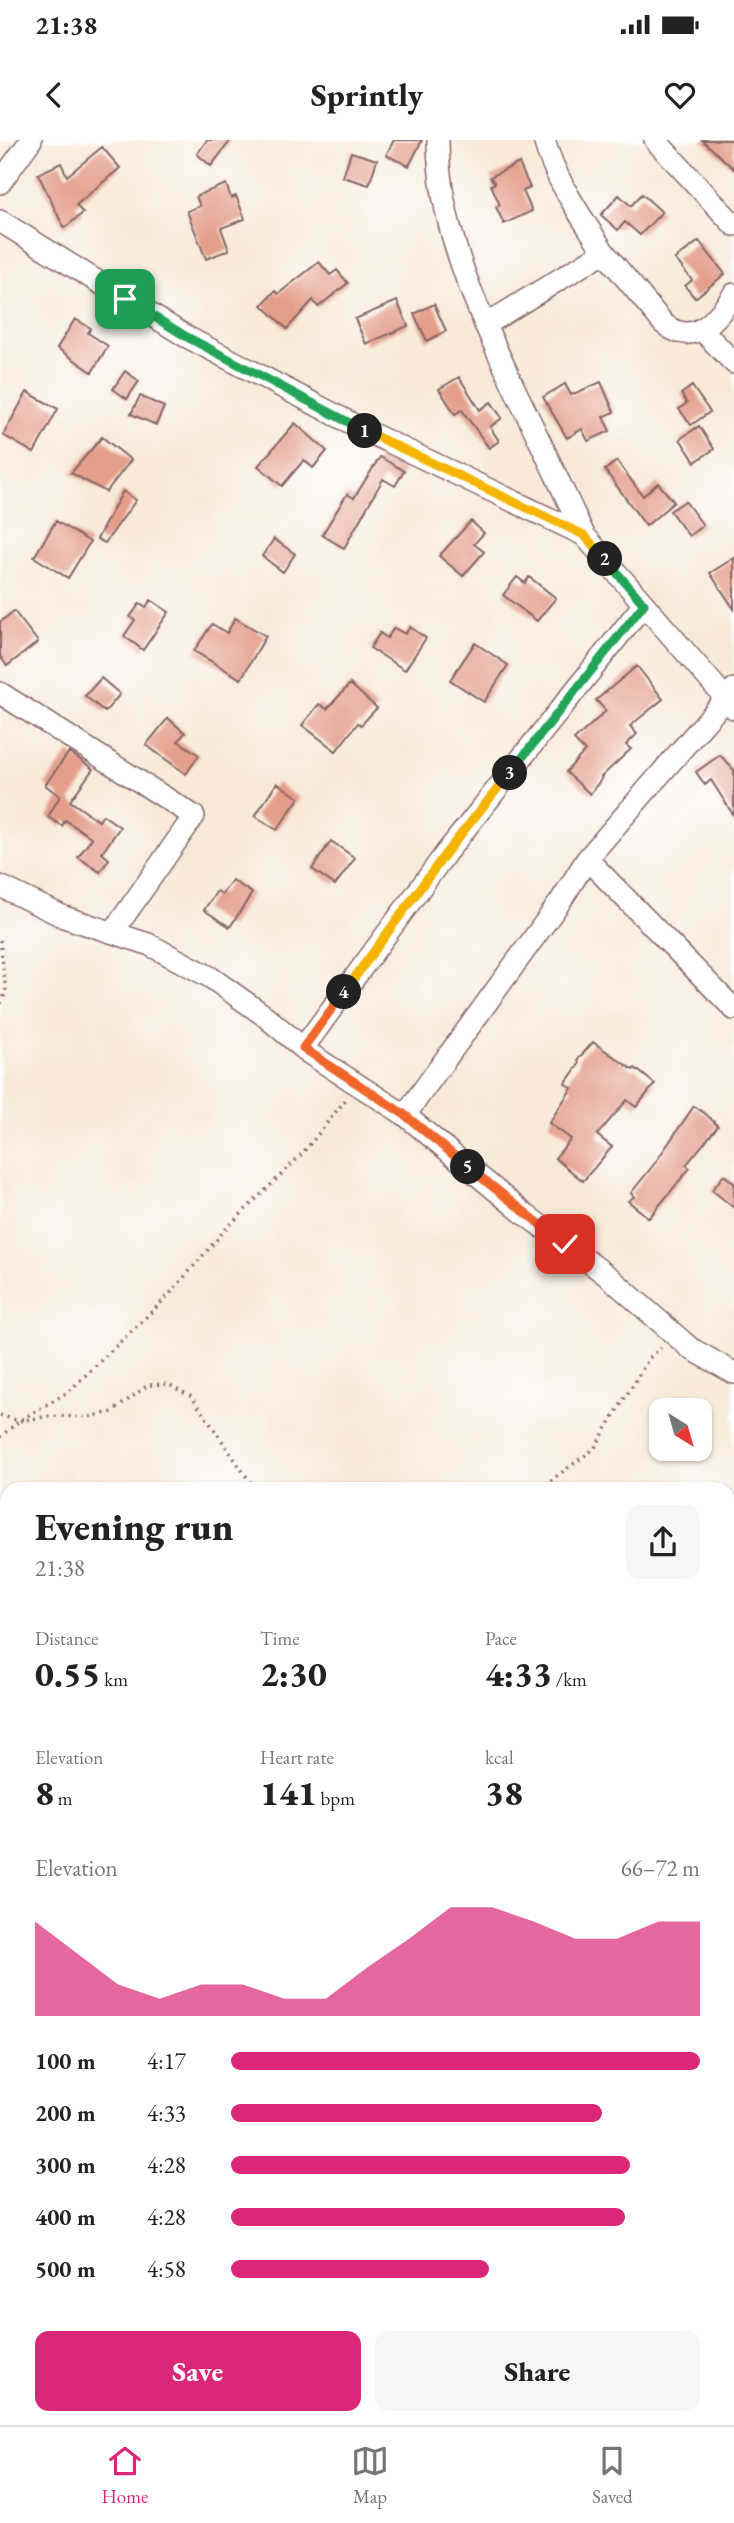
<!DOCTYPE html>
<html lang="en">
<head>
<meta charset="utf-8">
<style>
	:root { --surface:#fff; --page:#f6f6f6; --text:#222; --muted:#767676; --line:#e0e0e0; --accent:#db2777 }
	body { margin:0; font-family:"EB Garamond",serif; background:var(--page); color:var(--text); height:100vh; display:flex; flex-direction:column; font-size:26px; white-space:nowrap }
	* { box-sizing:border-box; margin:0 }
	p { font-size:23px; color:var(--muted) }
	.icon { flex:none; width:38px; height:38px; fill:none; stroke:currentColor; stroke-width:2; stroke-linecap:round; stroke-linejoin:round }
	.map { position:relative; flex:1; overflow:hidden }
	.drawer { position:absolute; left:0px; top:1342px; width:735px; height:943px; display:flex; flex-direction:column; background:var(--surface); border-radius:21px 21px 0 0; box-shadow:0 2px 5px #0004 }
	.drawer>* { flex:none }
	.needle { width:46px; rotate:143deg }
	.buttons { position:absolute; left:649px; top:1258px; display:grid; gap:14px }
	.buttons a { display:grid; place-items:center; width:63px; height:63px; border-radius:14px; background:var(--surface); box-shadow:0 2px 5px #0004; font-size:35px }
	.pin { position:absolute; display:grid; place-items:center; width:60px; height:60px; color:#fff; margin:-30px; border-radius:14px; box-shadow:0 4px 10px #0006 }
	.km { position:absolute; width:35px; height:35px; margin:-18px; border-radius:50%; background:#222; color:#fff; font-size:19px; line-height:35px; text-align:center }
	.round { display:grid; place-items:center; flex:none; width:74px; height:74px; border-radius:14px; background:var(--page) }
	.head { display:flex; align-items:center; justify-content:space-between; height:119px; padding:0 35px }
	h1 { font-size:38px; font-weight:800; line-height:52px }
	.figures { display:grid; grid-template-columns:repeat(3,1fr); gap:10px; height:119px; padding:7px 35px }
	.figures div { display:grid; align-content:center }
	.figures b { font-size:35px; font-weight:800 }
	.figures small { font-size:19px; font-weight:400 }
	.figures p { font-size:19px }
	.chart { height:196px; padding:14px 35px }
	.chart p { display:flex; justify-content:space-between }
	.chart svg { width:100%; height:126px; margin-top:7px; fill:var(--accent); opacity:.7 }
	.action { display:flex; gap:14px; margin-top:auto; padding:14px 35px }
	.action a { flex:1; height:80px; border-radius:14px; background:var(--accent); color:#fff; font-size:28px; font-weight:800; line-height:80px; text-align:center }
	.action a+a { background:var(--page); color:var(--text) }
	ul { padding:0 35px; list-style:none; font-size:23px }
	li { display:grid; grid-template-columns:112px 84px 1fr; align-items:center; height:52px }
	li i { height:18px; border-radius:9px; background:var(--accent) }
	.status { display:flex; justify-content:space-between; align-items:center; height:49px; padding:0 35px; background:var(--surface); direction:ltr }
	.status svg { height:19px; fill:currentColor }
	header { display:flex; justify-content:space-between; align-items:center; height:91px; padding:0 35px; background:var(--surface); font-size:32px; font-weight:800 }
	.dock { display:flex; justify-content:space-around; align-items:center; height:98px; border-top:2px solid var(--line); background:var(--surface); font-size:19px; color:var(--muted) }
	.dock a { display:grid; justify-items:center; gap:4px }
	.dock .current { color:var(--accent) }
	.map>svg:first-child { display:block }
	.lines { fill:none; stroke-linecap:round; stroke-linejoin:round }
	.river { stroke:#57a2cf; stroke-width:33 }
	.building { fill:#e49e8a }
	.minor-casing { stroke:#876668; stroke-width:24 }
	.path { stroke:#876668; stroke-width:3.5; stroke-dasharray:2 5; stroke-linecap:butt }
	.minor { stroke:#fff; stroke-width:21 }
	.split-1-casing { stroke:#fff; stroke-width:14 }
	.split-2-casing { stroke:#fff; stroke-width:14 }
	.split-3-casing { stroke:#fff; stroke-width:14 }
	.split-4-casing { stroke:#fff; stroke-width:14 }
	.split-5-casing { stroke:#fff; stroke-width:14 }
	.split-6-casing { stroke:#fff; stroke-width:14 }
	.split-1 { stroke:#22a559; stroke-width:9 }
	.split-2 { stroke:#f5b400; stroke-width:9 }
	.split-3 { stroke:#22a559; stroke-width:9 }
	.split-4 { stroke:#f5b400; stroke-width:9 }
	.split-5 { stroke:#f0652b; stroke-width:9 }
	.split-6 { stroke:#f0652b; stroke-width:9 }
</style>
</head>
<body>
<div class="status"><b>21:38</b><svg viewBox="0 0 49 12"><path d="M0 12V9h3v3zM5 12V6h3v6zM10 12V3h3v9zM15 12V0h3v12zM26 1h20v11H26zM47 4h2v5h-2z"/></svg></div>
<header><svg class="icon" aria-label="back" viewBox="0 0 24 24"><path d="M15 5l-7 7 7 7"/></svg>Sprintly<svg class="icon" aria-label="heart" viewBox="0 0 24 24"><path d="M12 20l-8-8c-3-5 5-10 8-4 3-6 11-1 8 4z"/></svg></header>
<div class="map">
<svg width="734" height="2285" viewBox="0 0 734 2285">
	<rect width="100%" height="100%" fill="#fff"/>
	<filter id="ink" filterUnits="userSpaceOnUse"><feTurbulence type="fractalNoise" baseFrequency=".0143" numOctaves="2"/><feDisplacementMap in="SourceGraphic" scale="14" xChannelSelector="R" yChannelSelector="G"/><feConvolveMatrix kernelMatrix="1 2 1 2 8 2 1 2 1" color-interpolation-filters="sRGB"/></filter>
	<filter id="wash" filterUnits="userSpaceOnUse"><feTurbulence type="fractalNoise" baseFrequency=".00686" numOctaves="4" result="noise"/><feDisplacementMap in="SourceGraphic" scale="28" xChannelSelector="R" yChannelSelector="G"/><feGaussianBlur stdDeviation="1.57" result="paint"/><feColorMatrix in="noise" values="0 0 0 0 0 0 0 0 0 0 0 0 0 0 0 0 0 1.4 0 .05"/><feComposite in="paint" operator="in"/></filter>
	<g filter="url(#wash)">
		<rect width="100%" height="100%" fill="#f7ead9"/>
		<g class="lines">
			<!-- river -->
			<path class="river" d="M 728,1913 L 734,1912
				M 0,2114 L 7,2116"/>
		</g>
		<g id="blocks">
			<!-- building -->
			<path class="building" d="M 207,0 L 231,0 L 211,26 L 197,14 Z
				M 394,0 L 422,0 L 409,26 L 386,15 Z
				M 702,0 L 734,0 L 734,29 Z
				M 102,7 L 120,28 L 76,65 L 83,73 L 64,88 L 38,34 L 61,23 L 67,36 Z
				M 351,12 L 377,20 L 369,45 L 343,37 Z
				M 519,23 L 530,48 L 523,51 L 532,71 L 504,84 L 496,67 L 500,65 L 491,45 L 495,43 L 490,37 Z
				M 226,44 L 231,58 L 236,56 L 245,79 L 221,88 L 229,110 L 206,119 L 187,71 L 200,66 L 196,56 Z
				M 642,54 L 662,72 L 640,95 L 625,82 L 618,90 L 601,75 L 619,55 L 631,66 Z
				M 699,101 L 725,134 L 695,158 L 685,146 L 692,140 L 675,119 Z
				M 319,122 L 330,135 L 337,130 L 348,143 L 318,167 L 313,160 L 287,189 L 262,165 L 275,151 L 278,154 Z
				M 397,161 L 408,186 L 366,204 L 355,179 Z
				M 434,164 L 446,191 L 427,201 L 414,174 Z
				M 75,179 L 91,188 L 88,193 L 108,206 L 92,232 L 57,208 Z
				M 125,231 L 139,241 L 127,259 L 113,249 Z
				M 459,237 L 480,270 L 491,262 L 502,278 L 490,287 L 499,301 L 489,308 L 462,270 L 455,274 L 439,249 Z
				M 601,242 L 614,272 L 603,277 L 610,291 L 588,301 L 582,289 L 567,298 L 543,257 L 565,244 L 571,255 Z
				M 692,246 L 710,272 L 691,285 L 679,269 L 687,263 L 681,254 Z
				M 27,252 L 58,269 L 34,313 L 3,295 Z
				M 140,256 L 164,267 L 156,285 L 131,274 Z
				M 295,283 L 327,311 L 313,328 L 304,320 L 282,346 L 258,326 Z
				M 699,286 L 714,309 L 695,322 L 680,299 Z
				M 102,297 L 131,320 L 106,352 L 71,333 Z
				M 380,317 L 404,331 L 395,346 L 383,339 L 344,408 L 322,395 L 347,354 L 354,358 Z
				M 617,321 L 643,356 L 658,343 L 674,362 L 646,386 L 605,330 Z
				M 123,351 L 136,360 L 105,403 L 97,399 Z
				M 685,361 L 703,385 L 689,396 L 670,371 Z
				M 56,381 L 90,402 L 68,438 L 34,417 Z
				M 471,381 L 484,393 L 474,404 L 484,412 L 463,436 L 439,416 Z
				M 274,399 L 295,414 L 283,432 L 262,416 Z
				M 734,418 L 734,469 L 710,433 Z
				M 517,437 L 525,443 L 529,437 L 556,458 L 537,481 L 503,455 Z
				M 151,460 L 169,472 L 143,510 L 124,496 L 135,480 L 130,477 L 140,463 L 146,467 Z
				M 14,471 L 38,502 L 7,526 L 0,516 L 0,482 Z
				M 235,478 L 266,496 L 241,539 L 194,511 L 212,484 L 227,493 Z
				M 410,487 L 426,498 L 405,530 L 370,508 L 380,493 L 387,498 L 394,488 L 405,494 Z
				M 475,503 L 508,525 L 484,562 L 450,540 Z
				M 637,526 L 663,559 L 630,586 L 637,594 L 626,605 L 631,609 L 601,637 L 602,638 L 590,654 L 566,632 L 585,611 L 574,600 L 606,571 L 596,560 Z
				M 101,538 L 120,554 L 105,572 L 85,556 Z
				M 350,544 L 377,568 L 361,585 L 358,583 L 336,611 L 302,585 L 319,564 L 327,569 Z
				M 168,578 L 185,593 L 178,601 L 199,615 L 186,634 L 146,605 Z
				M 69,612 L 93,629 L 70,661 L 99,681 L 103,675 L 120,687 L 102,713 L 109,719 L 100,732 L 78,717 L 92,698 L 65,680 L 62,686 L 48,677 L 60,656 L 45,645 Z
				M 720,615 L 734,630 L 734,676 L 711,640 L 705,645 L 696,632 Z
				M 277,643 L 299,658 L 277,690 L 255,676 Z
				M 331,701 L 355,718 L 335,745 L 312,729 Z
				M 232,740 L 252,753 L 230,787 L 204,770 L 217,751 L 222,754 Z
				M 593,902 L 633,930 L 635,928 L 655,944 L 636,967 L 627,960 L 597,995 L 612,1007 L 583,1041 L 555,1018 L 571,999 L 549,983 L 572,948 L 565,944 L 579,924 L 578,919 Z
				M 694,966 L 707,975 L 718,986 L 686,1025 L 690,1028 L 649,1078 L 628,1061 L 634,1057 L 631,1053 L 655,1023 Z
				M 724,1035 L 734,1043 L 734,1068 L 712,1050 Z"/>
		</g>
	</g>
	<g filter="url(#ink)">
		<use href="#blocks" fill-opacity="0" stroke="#876668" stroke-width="2"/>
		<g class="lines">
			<defs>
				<path id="minor" d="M 438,0 C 438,90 480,174 517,254 C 540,301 562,348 584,395
					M 544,0 C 556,42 581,76 604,112
					M 655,0 L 734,85
					M 0,43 L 31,0
					M 0,81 L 187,197 L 364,290 L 584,395 L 734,568
					M 485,185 L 604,112 L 664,184 C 695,208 717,179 734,154
					M 702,190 L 734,223
					M 734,549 L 587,719 L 734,869
					M 0,553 L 194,676 L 113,792
					M 0,746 L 64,777 L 148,804 L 210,837 L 265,876 L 310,914 L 405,975 L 522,1072 L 609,1137 L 690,1208 L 734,1233
					M 303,908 L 446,713 L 644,464
					M 405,975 L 560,762 L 587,719"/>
			</defs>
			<!-- minor casing -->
			<use href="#minor" class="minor-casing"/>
			<!-- path -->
			<path class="path" d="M 0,800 L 6,852 L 0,865
				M 0,1275 L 19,1281 L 50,1276 L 88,1277 L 112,1272 L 148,1245 L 168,1244 L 192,1257 L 255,1349
				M 0,1297 L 19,1281 L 68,1252 L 168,1156 L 225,1090 L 302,1014 L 347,958
				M 539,1349 L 594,1309 L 649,1218 L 661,1208
				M 728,1556 L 734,1554"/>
			<!-- minor -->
			<use href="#minor" class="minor"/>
		</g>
	</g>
	<g class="lines" filter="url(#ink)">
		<defs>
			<path id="split-1" d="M 125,159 L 187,197 L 365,291"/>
			<path id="split-2" d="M 365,291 L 584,395 L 605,419"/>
			<path id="split-3" d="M 510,633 L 644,464 L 605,419"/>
			<path id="split-4" d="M 344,852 L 446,713 L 510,633"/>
			<path id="split-5" d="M 344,852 L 303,908 L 405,975 L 468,1027"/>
			<path id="split-6" d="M 468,1027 L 565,1104"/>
		</defs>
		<!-- split-1 casing -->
		<use href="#split-1" class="split-1-casing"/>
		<!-- split-2 casing -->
		<use href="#split-2" class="split-2-casing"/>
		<!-- split-3 casing -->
		<use href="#split-3" class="split-3-casing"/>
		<!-- split-4 casing -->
		<use href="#split-4" class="split-4-casing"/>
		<!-- split-5 casing -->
		<use href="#split-5" class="split-5-casing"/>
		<!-- split-6 casing -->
		<use href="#split-6" class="split-6-casing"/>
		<!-- split-1 -->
		<use href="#split-1" class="split-1"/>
		<!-- split-2 -->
		<use href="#split-2" class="split-2"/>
		<!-- split-3 -->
		<use href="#split-3" class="split-3"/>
		<!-- split-4 -->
		<use href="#split-4" class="split-4"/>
		<!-- split-5 -->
		<use href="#split-5" class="split-5"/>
		<!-- split-6 -->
		<use href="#split-6" class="split-6"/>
	</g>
</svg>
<div class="buttons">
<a><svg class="needle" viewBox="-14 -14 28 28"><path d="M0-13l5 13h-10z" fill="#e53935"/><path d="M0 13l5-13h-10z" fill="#767676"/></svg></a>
</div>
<div class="pin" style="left:125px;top:159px;background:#1e9e55"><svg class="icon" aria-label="arrive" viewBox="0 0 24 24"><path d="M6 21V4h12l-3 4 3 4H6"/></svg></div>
<div class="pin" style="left:565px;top:1104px;background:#d93025"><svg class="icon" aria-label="check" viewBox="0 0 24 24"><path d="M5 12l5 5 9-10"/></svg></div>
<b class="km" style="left:365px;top:291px">1</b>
<b class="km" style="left:605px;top:419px">2</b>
<b class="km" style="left:510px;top:633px">3</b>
<b class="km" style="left:344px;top:852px">4</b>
<b class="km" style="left:468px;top:1027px">5</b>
<section class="drawer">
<div class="head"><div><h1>Evening run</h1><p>21:38</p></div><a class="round"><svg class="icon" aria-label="share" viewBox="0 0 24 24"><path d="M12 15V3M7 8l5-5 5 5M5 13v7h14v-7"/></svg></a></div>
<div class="figures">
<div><p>Distance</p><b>0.55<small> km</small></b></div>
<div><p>Time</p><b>2:30</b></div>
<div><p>Pace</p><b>4:33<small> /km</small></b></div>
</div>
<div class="figures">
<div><p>Elevation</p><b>8<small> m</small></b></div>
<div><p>Heart rate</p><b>141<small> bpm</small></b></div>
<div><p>kcal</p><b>38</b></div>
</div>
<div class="chart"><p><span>Elevation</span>66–72 m</p>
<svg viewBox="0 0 160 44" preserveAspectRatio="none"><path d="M0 44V11L10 22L20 33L30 38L40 33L50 33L60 38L70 38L80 27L90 17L100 6L110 6L120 11L130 17L140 17L150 11L160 11V44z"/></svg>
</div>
<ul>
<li><b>100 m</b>4:17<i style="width:100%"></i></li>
<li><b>200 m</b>4:33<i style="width:79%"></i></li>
<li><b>300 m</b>4:28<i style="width:85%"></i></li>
<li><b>400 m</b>4:28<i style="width:84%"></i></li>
<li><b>500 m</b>4:58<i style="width:55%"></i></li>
</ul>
<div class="action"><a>Save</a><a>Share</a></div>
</section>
</div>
<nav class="dock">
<a class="current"><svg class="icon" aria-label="home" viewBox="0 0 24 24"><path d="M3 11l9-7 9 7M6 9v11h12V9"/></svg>Home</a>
<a><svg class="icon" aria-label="map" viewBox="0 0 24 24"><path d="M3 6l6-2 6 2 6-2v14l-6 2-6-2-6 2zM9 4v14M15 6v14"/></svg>Map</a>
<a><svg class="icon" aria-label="saved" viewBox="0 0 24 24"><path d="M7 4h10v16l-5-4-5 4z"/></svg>Saved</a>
</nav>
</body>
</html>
